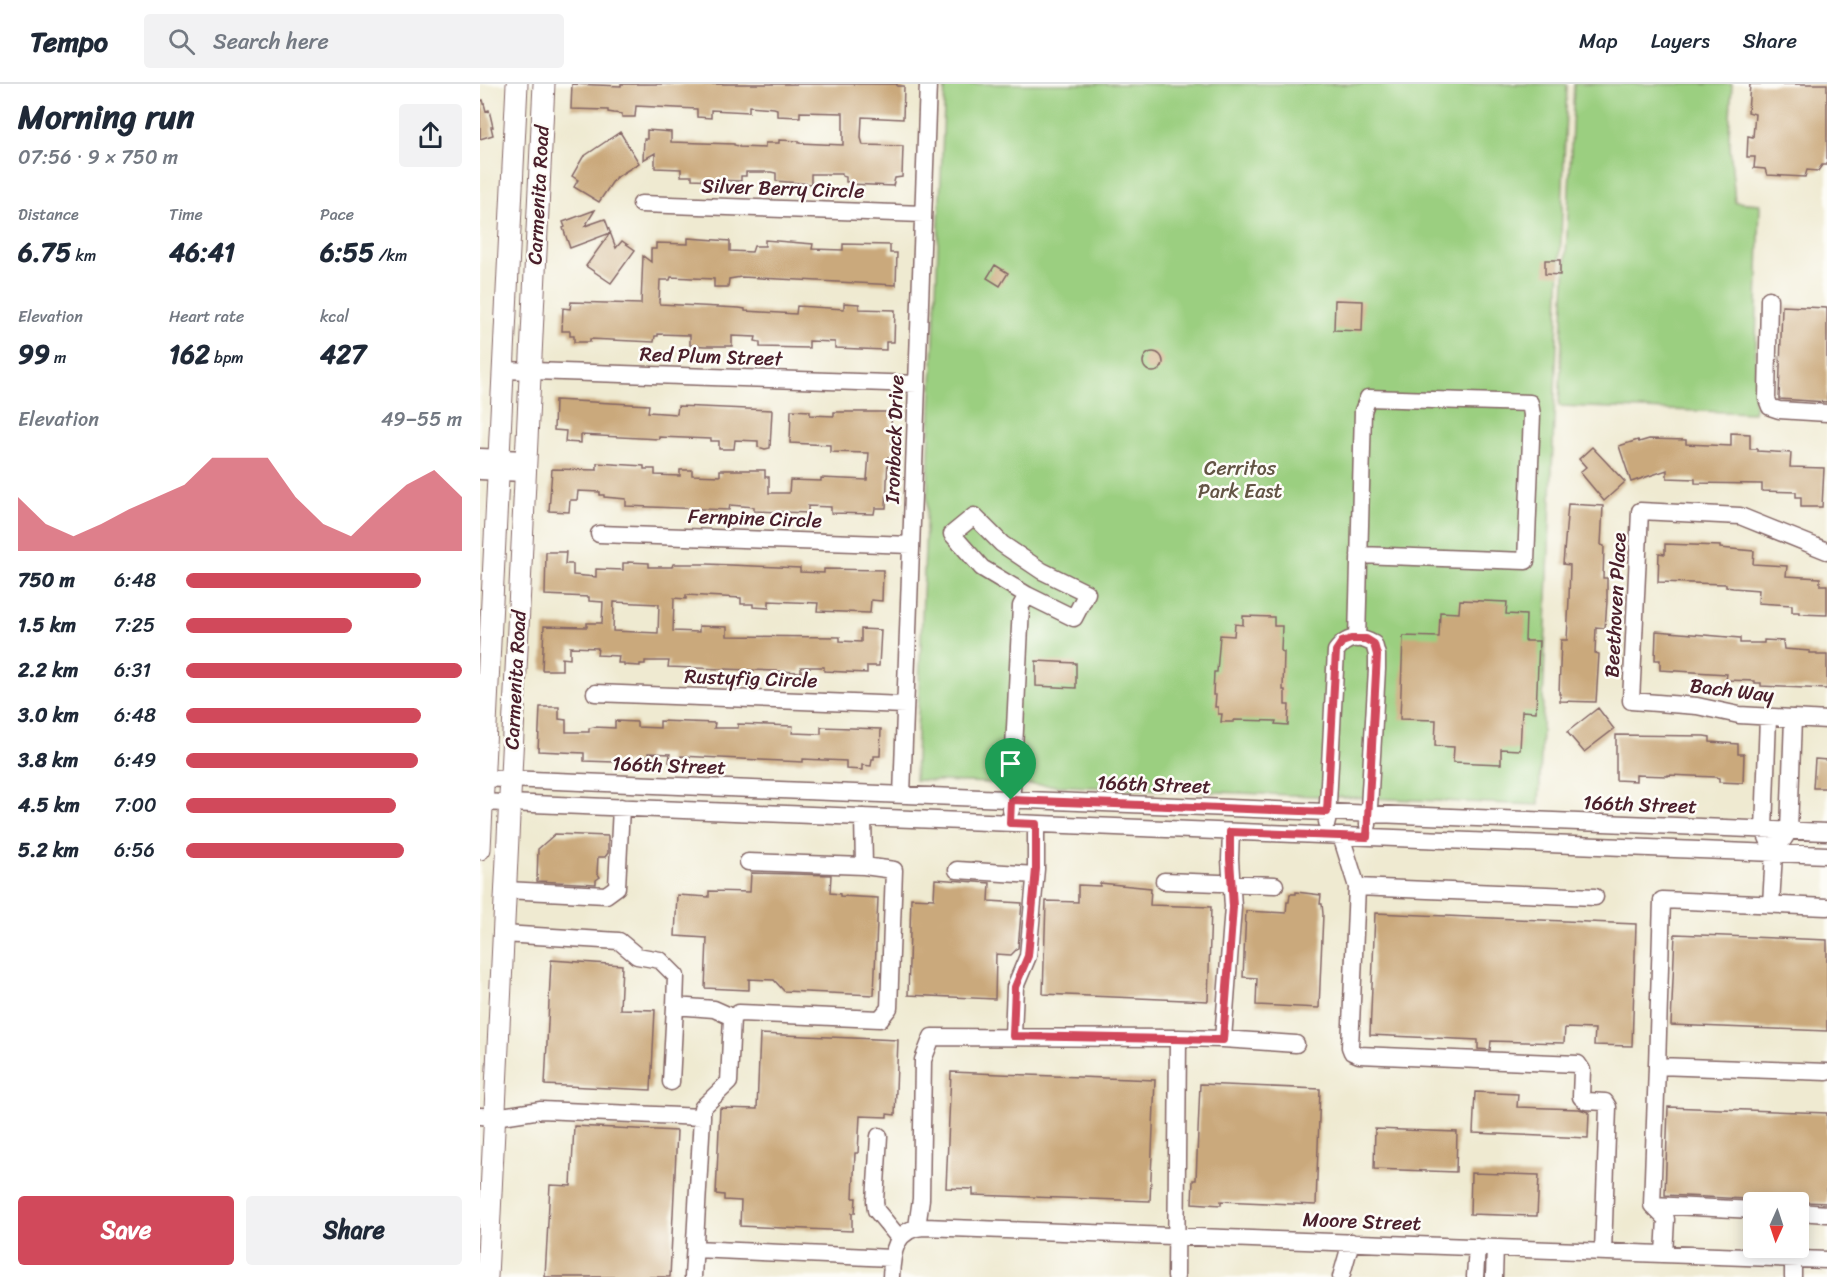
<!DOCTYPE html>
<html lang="en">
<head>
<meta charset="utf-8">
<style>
	:root { --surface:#fff; --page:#f2f2f3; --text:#1f2937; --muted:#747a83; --line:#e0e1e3; --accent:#d1495b }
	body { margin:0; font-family:Sriracha,sans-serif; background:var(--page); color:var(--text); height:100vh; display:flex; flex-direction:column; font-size:22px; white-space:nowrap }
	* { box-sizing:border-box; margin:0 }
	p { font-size:20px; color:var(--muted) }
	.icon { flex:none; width:33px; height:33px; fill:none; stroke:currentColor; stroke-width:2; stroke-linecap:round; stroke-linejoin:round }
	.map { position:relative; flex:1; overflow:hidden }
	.details { display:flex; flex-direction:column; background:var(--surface); width:480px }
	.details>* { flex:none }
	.needle { width:39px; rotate:183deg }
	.tools { position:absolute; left:1263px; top:1108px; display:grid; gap:12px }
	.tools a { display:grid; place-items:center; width:66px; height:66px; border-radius:6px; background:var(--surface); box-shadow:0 3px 15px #0003; font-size:30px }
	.pin { position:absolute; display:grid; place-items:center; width:51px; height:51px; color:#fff; margin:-62px -26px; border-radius:50% 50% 50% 0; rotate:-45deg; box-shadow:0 0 6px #0007 }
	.pin .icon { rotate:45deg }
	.round { display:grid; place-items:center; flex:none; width:63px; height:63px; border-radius:6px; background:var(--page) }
	.head { display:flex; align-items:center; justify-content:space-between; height:102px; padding:0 18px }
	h1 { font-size:33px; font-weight:700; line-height:45px }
	.figures { display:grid; grid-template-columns:repeat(3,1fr); gap:9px; height:102px; padding:6px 18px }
	.figures div { display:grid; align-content:center }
	.figures b { font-size:26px; font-weight:700 }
	.figures small { font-size:16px; font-weight:400 }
	.figures p { font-size:16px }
	.chart { height:168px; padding:12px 18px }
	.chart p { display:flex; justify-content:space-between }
	.chart svg { width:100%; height:108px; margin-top:6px; fill:var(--accent); opacity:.7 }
	.primary-button { display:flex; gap:12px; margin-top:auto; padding:12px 18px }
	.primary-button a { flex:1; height:69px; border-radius:6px; background:var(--accent); color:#fff; font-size:24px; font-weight:700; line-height:69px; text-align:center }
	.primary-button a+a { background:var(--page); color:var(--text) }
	ul { padding:0 18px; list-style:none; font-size:20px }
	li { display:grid; grid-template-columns:96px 72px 1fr; align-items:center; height:45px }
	li i { height:15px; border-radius:8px; background:var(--accent) }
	header { display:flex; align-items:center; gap:36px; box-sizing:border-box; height:84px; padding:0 30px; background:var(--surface); border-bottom:2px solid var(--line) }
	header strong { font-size:28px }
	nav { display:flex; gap:33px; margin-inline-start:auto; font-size:21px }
	.search { width:420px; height:54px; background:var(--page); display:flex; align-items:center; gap:15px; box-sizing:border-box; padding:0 21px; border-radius:6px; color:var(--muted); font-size:22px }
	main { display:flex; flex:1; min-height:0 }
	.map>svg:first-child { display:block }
	.green { fill:#9bcf80; stroke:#727756; stroke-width:1.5 }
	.building { fill:#caa97b; fill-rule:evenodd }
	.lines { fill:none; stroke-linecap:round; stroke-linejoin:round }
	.minor-casing { stroke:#846665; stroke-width:19 }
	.major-casing { stroke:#846665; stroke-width:23 }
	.minor { stroke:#fff; stroke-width:16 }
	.major { stroke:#fff; stroke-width:21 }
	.route-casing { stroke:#fff; stroke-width:12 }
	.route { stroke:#d1495b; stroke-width:8 }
	.labels { text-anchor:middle; stroke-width:5; stroke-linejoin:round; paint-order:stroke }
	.street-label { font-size:20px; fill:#4a1f2b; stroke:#fdfcf7 }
	.park-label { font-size:20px; fill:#625444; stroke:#fdfcf7 }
</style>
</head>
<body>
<header>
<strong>Tempo</strong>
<div class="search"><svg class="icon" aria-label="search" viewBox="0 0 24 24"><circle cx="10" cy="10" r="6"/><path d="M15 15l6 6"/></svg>Search here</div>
<nav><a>Map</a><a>Layers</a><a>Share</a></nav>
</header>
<main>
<section class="details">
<div class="head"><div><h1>Morning run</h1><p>07:56 · 9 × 750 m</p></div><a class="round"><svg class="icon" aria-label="share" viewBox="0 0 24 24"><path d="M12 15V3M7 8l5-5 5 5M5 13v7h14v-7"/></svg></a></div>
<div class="figures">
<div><p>Distance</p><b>6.75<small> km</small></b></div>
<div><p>Time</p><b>46:41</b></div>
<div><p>Pace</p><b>6:55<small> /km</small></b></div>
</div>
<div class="figures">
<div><p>Elevation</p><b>99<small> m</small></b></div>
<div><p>Heart rate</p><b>162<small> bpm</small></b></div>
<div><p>kcal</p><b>427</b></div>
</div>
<div class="chart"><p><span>Elevation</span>49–55 m</p>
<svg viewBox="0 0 160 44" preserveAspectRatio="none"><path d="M0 44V22L10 33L20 38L30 33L40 27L50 22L60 17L70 6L80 6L90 6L100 22L110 33L120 38L130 27L140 17L150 11L160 22V44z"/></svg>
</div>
<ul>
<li><b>750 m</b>6:48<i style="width:85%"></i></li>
<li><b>1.5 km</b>7:25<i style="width:60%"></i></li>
<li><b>2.2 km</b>6:31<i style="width:100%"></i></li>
<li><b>3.0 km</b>6:48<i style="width:85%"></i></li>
<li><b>3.8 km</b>6:49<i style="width:84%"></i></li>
<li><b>4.5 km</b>7:00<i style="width:76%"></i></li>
<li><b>5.2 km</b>6:56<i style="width:79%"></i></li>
</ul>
<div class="primary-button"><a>Save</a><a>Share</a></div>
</section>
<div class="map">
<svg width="1347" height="1193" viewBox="0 0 1347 1193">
	<rect width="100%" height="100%" fill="#fdfcf7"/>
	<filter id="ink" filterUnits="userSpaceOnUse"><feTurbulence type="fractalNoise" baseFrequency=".0167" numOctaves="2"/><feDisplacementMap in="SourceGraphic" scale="12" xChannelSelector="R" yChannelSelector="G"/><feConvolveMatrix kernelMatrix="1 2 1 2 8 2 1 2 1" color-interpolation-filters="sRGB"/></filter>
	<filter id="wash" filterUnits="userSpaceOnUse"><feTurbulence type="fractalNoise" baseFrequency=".008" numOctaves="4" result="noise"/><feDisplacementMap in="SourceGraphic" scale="24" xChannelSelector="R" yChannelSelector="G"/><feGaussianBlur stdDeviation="1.35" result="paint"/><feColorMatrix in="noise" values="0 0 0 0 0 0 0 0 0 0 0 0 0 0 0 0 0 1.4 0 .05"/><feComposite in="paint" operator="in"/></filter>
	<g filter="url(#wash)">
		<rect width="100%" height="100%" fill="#efead1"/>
		<!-- green -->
		<path class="green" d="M 465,0 L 1087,0 L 1059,721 L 435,696 Z
			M 1094,0 L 1252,0 L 1249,51 L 1255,118 L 1280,120 L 1274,329 L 1079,322 Z"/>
		<g id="blocks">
			<!-- building -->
			<path class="building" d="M 92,0 L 141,2 L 141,0 L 417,0 L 417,2 L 424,2 L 423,35 L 382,33 L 381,54 L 383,61 L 423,62 L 422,93 L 415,94 L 413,102 L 370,100 L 370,98 L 366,98 L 366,93 L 362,92 L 362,90 L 331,90 L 331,100 L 296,97 L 296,89 L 291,88 L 266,88 L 266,92 L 261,92 L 261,97 L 212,95 L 212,92 L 201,92 L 201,85 L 175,84 L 175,69 L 163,76 L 164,55 L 167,55 L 167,46 L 191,48 L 191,58 L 254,60 L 254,61 L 259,62 L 259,63 L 285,64 L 285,59 L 299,59 L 299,56 L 319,57 L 319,59 L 363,61 L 363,29 L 320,28 L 320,33 L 297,32 L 297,25 L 294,24 L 269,22 L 269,28 L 231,26 L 231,34 L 217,33 L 217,25 L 156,22 L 155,33 L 142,33 L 142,30 L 134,29 L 128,28 L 128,26 L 91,25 Z
				M 1270,0 L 1347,0 L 1347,81 L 1342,81 L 1338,87 L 1327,86 L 1325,93 L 1287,91 L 1285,85 L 1274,84 L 1275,73 L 1267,73 L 1268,52 L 1273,53 L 1275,30 L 1268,28 Z
				M 3,16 L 6,27 L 9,26 L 13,43 L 11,43 L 13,51 L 0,55 L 0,17 Z
				M 140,48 L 159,79 L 135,94 L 119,118 L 94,103 L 98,96 L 92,92 L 103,73 Z
				M 115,126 L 105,142 L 125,135 L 136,164 L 142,157 L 155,166 L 131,199 L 106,182 L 130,149 L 90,164 L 83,144 L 85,143 L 83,138 Z
				M 208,154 L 250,157 L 250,167 L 272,168 L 274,162 L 285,162 L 285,156 L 333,160 L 332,165 L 363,166 L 363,160 L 410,161 L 410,169 L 417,169 L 416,201 L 261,193 L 249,195 L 248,203 L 234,203 L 234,195 L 191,193 L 190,196 L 180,196 L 179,219 L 180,220 L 259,224 L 265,225 L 265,227 L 316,230 L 317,222 L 364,225 L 364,219 L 379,220 L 379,225 L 415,226 L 414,258 L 406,258 L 406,266 L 355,264 L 355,258 L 329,257 L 329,264 L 280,263 L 280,258 L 275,257 L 276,253 L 252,252 L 252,262 L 225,262 L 210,261 L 210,251 L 178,250 L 178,252 L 175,252 L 174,258 L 110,255 L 110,258 L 94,258 L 94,252 L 90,252 L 90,247 L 82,247 L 83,224 L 90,225 L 91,218 L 161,220 L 163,172 L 171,178 L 171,165 L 176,165 L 176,159 L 208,160 Z
				M 1065,176 L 1080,176 L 1080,191 L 1065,190 Z
				M 515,181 L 528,189 L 520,202 L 507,194 Z
				M 855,216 L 883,217 L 882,247 L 854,246 Z
				M 1302,222 L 1347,224 L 1347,318 L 1299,315 Z
				M663 278a10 10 0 1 1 20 0a10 10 0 1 1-20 0Z
				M 75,316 L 169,321 L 168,328 L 197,330 L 198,322 L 292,326 L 290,364 L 285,365 L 278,363 L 278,357 L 255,356 L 254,365 L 239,365 L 239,357 L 231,357 L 231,355 L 179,353 L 179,355 L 101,351 L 101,359 L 85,358 L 86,347 L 74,346 Z
				M 311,326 L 330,327 L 330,331 L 354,332 L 354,328 L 411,328 L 412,373 L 408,373 L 406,424 L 395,424 L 394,430 L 351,429 L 351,423 L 328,422 L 328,429 L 274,427 L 274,423 L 250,421 L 249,426 L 146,422 L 146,415 L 124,413 L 124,411 L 120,411 L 120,408 L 98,407 L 97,416 L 90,416 L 89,428 L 69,427 L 72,385 L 117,386 L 117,379 L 164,382 L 164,385 L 175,385 L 175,391 L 200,392 L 200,386 L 212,386 L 212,391 L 240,392 L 240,386 L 285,386 L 285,393 L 289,393 L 289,409 L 309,409 L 310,396 L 341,397 L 341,394 L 387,396 L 389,369 L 350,368 L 350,361 L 310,359 Z
				M 1251,349 L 1270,350 L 1270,365 L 1277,365 L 1277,367 L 1311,369 L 1310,383 L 1344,384 L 1342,423 L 1321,423 L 1321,413 L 1316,413 L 1316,408 L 1282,407 L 1282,400 L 1215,399 L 1215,395 L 1187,394 L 1187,386 L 1151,398 L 1139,362 L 1158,356 L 1159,358 L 1169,355 L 1206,356 L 1206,360 L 1251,362 Z
				M 1112,363 L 1145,398 L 1124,417 L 1100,388 L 1106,383 L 1099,375 Z
				M 1088,420 L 1123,422 L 1121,461 L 1124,462 L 1123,494 L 1127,494 L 1127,517 L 1125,544 L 1116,543 L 1115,569 L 1119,570 L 1116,618 L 1080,617 L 1080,610 L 1079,610 L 1081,556 L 1087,556 L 1089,515 L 1090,481 L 1083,480 Z
				M 1185,460 L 1240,462 L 1240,464 L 1274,467 L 1273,480 L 1307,482 L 1306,492 L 1340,494 L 1340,501 L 1347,501 L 1347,531 L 1319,530 L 1319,528 L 1312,528 L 1312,521 L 1278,519 L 1279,506 L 1253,504 L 1246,503 L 1246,500 L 1178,498 L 1179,469 L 1185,470 Z
				M 66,468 L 86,468 L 85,480 L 93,480 L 93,491 L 116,493 L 116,485 L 143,486 L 143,479 L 148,479 L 148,478 L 169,479 L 169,483 L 192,483 L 193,480 L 227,480 L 320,484 L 320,488 L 344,489 L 344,485 L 403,486 L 402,517 L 391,516 L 390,529 L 337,527 L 338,519 L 289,517 L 289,524 L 273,523 L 273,520 L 261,520 L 261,514 L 206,511 L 206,515 L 194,514 L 193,547 L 219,548 L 219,542 L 247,543 L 247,552 L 360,553 L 360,557 L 381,558 L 381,545 L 401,546 L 399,582 L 387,582 L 387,589 L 344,587 L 344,583 L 321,583 L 321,588 L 188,583 L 189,577 L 165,577 L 165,580 L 160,580 L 160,582 L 144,581 L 144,579 L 138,579 L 139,572 L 117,571 L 118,564 L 90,563 L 90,575 L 82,574 L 82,586 L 62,586 L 64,542 L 107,543 L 107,539 L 122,539 L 123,518 L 109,517 L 109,513 L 65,511 ZM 134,518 L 179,520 L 178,549 L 133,547 Z
				M 980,516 L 1027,518 L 1026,530 L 1046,531 L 1045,557 L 1059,557 L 1056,628 L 1042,627 L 1040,666 L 1021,665 L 1021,680 L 973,678 L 974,663 L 955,662 L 956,636 L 920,635 L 923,552 L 959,553 L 960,528 L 979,529 Z
				M 763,532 L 794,533 L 794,542 L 802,542 L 801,567 L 804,568 L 803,606 L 805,606 L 805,621 L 809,621 L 808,641 L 795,640 L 796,637 L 754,636 L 754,638 L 741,638 L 742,630 L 738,630 L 738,623 L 735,623 L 736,611 L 733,611 L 734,588 L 737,588 L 740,551 L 754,552 L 755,540 L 763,541 Z
				M 1176,547 L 1260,554 L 1260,559 L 1284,559 L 1284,556 L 1303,557 L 1304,565 L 1330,567 L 1330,569 L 1337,569 L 1337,571 L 1347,571 L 1347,605 L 1281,602 L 1281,599 L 1275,599 L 1275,597 L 1246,596 L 1247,590 L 1180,586 L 1180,576 L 1175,576 Z
				M 556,577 L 596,579 L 596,604 L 556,602 Z
				M 60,623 L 79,623 L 79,635 L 86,636 L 86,648 L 109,648 L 109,644 L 114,643 L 135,644 L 135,637 L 157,638 L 157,643 L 180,644 L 180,637 L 235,639 L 234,644 L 258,644 L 258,640 L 313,642 L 312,649 L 341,650 L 341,643 L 401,645 L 400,672 L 394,672 L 394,675 L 392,675 L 391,682 L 382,681 L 382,686 L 366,685 L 366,677 L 323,675 L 323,678 L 201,672 L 200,678 L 189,678 L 190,670 L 168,669 L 166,679 L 104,677 L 104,669 L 58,667 Z
				M 1118,624 L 1134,645 L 1104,668 L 1087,648 Z
				M 1136,651 L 1224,652 L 1230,653 L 1230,658 L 1258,660 L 1258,670 L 1264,670 L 1263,699 L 1239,698 L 1239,694 L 1236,693 L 1188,691 L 1188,692 L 1156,691 L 1156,697 L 1136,696 Z
				M 1335,675 L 1347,676 L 1347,704 L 1333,704 Z
				M 75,750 L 128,752 L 128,769 L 125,773 L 118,773 L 117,789 L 120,793 L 116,796 L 116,800 L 57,797 L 58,765 Z
				M 271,789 L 351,791 L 350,809 L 360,810 L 360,812 L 398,814 L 394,911 L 304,907 L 294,896 L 269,895 L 269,906 L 225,904 L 227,854 L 195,852 L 197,811 L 229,813 L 229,807 L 270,808 Z
				M 455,795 L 510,799 L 509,817 L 542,819 L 538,864 L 531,871 L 516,870 L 515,915 L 428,911 L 431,814 L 454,815 Z
				M 620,799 L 671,804 L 670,821 L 731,823 L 728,917 L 563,910 L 566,817 L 598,818 L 598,801 L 620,802 Z
				M 816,808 L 841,811 L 840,820 L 842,820 L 843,830 L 839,924 L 776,921 L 777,894 L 763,893 L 766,827 L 806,829 L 807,818 L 809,818 L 810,810 L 816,810 Z
				M 895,829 L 1156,840 L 1152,962 L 1114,961 L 1115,945 L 1085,944 L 1084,959 L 1011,957 L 1010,966 L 998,965 L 998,956 L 890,951 Z
				M 1195,850 L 1347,856 L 1347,947 L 1191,941 Z
				M 71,876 L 142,881 L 140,925 L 175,926 L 171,1006 L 65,1001 Z
				M 280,950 L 418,956 L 415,1031 L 407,1030 L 407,1033 L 380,1032 L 378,1069 L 375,1069 L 373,1114 L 376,1114 L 375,1129 L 372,1129 L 372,1147 L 260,1142 L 261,1117 L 244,1116 L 244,1111 L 236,1110 L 240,1024 L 277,1025 Z
				M 471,988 L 675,996 L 670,1117 L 493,1111 L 493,1105 L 466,1104 Z
				M 720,1000 L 840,1005 L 836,1121 L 741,1117 L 741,1121 L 712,1119 L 713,1096 L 716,1096 Z
				M 995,1008 L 1038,1010 L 1037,1023 L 1099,1025 L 1109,1028 L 1108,1054 L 993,1049 Z
				M 1188,1023 L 1347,1029 L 1347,1119 L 1185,1111 Z
				M 94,1042 L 197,1047 L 190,1193 L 65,1193 L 70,1101 L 91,1102 Z
				M 895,1045 L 977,1048 L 976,1088 L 894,1085 Z
				M 991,1089 L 1059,1091 L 1057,1132 L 990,1130 Z"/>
		</g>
	</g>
	<g filter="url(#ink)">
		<use href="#blocks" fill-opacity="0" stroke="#846665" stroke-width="1.5"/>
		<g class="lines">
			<defs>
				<path id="minor" d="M 161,120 L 443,130
					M 1289,215 L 1287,315 L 1290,323 L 1299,326 L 1347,329
					M 23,286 L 437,300
					M 0,373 L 46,375
					M 0,387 L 45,389
					M 119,450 L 431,461
					M 1347,467 L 1260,432 L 1160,427 L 1151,617 L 1217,622 L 1259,631 L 1347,636
					M 877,555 L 883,327 L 888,314 L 1050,319 L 1052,331 L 1046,477 L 879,471
					M 115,609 L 425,621
					M 1288,633 L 1284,746 L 1294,769 L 1291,820
					M 0,694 L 1347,748
					M 422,711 L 448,0
					M 0,718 L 1347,771
					M 531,726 L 541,522 L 547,511 L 594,534 L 607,509 L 562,487 L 522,460 L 494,432 L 472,450 L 502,484 L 547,511
					M 847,738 L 856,567 C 866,553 878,551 894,560 L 897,571 L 897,585 L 888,741
					M 861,752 L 877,803 L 870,963 L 872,968 L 879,971 L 1098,980 L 1102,986 L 1101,1013 L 1106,1017 L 1125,1018 L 1128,1023 L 1123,1168
					M 1303,756 L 1309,747 L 1313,634
					M 268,778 L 384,782
					M 477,786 L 555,791
					M 684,797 L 795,801
					M 877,803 L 1115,813
					M 25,806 L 126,811 L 137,803 L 141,723
					M 23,850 L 139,857 L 157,872 L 180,876 L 196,892 L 195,922 L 234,925 L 252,933
					M 533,952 L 535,903 L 548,872 L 556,785 L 556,740
					M 743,955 L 816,960
					M 1177,982 L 1182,816 L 1347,823
					M 191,998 L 195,922
					M 0,1032 L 15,1033 L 61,1026 L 222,1033 L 213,1193
					M 222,1033 L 222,1024 L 249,998 L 252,933 L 259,929 L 400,935 L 409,924 L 414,786 L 384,782 L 383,733
					M 399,1052 L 395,1117 L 396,1126 L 419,1154
					M 1172,1121 L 1274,1126
					M 1318,1128 L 1347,1130
					M 437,1143 L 441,1115 L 443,976 L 452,953 L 698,954
					M 215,1165 L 411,1174
					M 1184,1170 L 1186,1135 L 1172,1121 L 1177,982 L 1347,988
					M 1313,1175 L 1313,1193
					M 411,1193 C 412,1169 415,1144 444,1143 L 1347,1176
					M 696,1193 L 698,954 L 743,955 L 753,823 L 750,775 L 751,748
					M 861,1193 L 871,1158
					M 995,1193 L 997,1163
					M 1014,1193 L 1015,1164"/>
				<path id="major" d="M 0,765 L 37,0
					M 7,1193 L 64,0"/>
			</defs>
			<!-- minor casing -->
			<use href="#minor" class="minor-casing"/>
			<!-- major casing -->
			<use href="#major" class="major-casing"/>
			<!-- minor -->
			<use href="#minor" class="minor"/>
			<!-- major -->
			<use href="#major" class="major"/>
		</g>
	</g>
	<g class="lines" filter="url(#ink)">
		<defs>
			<path id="route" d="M 871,555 L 886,555 L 894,560 L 897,571 L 887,753 L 750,748 L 750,775 L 753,823 L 743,956 L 533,952 L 535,903 L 548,872 L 556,785 L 556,740 L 530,739 L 531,716 L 847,728 L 856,567 L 862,558 Z"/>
		</defs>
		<!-- route casing -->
		<use href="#route" class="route-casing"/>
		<!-- route -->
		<use href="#route" class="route"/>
	</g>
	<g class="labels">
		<!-- street labels -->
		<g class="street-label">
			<text transform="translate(303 104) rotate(2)" y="7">Silver Berry Circle</text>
			<text transform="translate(58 111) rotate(-87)" y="7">Carmenita Road</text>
			<text transform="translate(231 272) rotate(2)" y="7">Red Plum Street</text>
			<text transform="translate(414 355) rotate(-88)" y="7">Ironback Drive</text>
			<text transform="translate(275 434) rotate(2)" y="7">Fernpine Circle</text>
			<text transform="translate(1135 521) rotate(-87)" y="7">Beethoven Place</text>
			<text transform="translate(271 594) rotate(2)" y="7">Rustyfig Circle</text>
			<text transform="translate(35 596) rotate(-87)" y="7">Carmenita Road</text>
			<text transform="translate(1252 606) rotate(7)" y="7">Bach Way</text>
			<text transform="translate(189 681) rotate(2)" y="7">166th Street</text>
			<text transform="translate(674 700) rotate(2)" y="7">166th Street</text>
			<text transform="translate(1160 720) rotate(2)" y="7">166th Street</text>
			<text transform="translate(882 1137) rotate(2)" y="7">Moore Street</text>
		</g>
		<!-- park labels -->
		<g class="park-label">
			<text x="760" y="391">Cerritos<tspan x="760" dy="23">Park East</tspan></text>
		</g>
	</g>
</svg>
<div class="tools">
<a><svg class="needle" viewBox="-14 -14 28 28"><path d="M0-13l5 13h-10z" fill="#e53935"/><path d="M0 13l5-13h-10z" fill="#747a83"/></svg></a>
</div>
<div class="pin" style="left:531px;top:716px;background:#1e9e55"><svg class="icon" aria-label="arrive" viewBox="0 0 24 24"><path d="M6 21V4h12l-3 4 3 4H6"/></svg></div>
</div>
</main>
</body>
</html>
